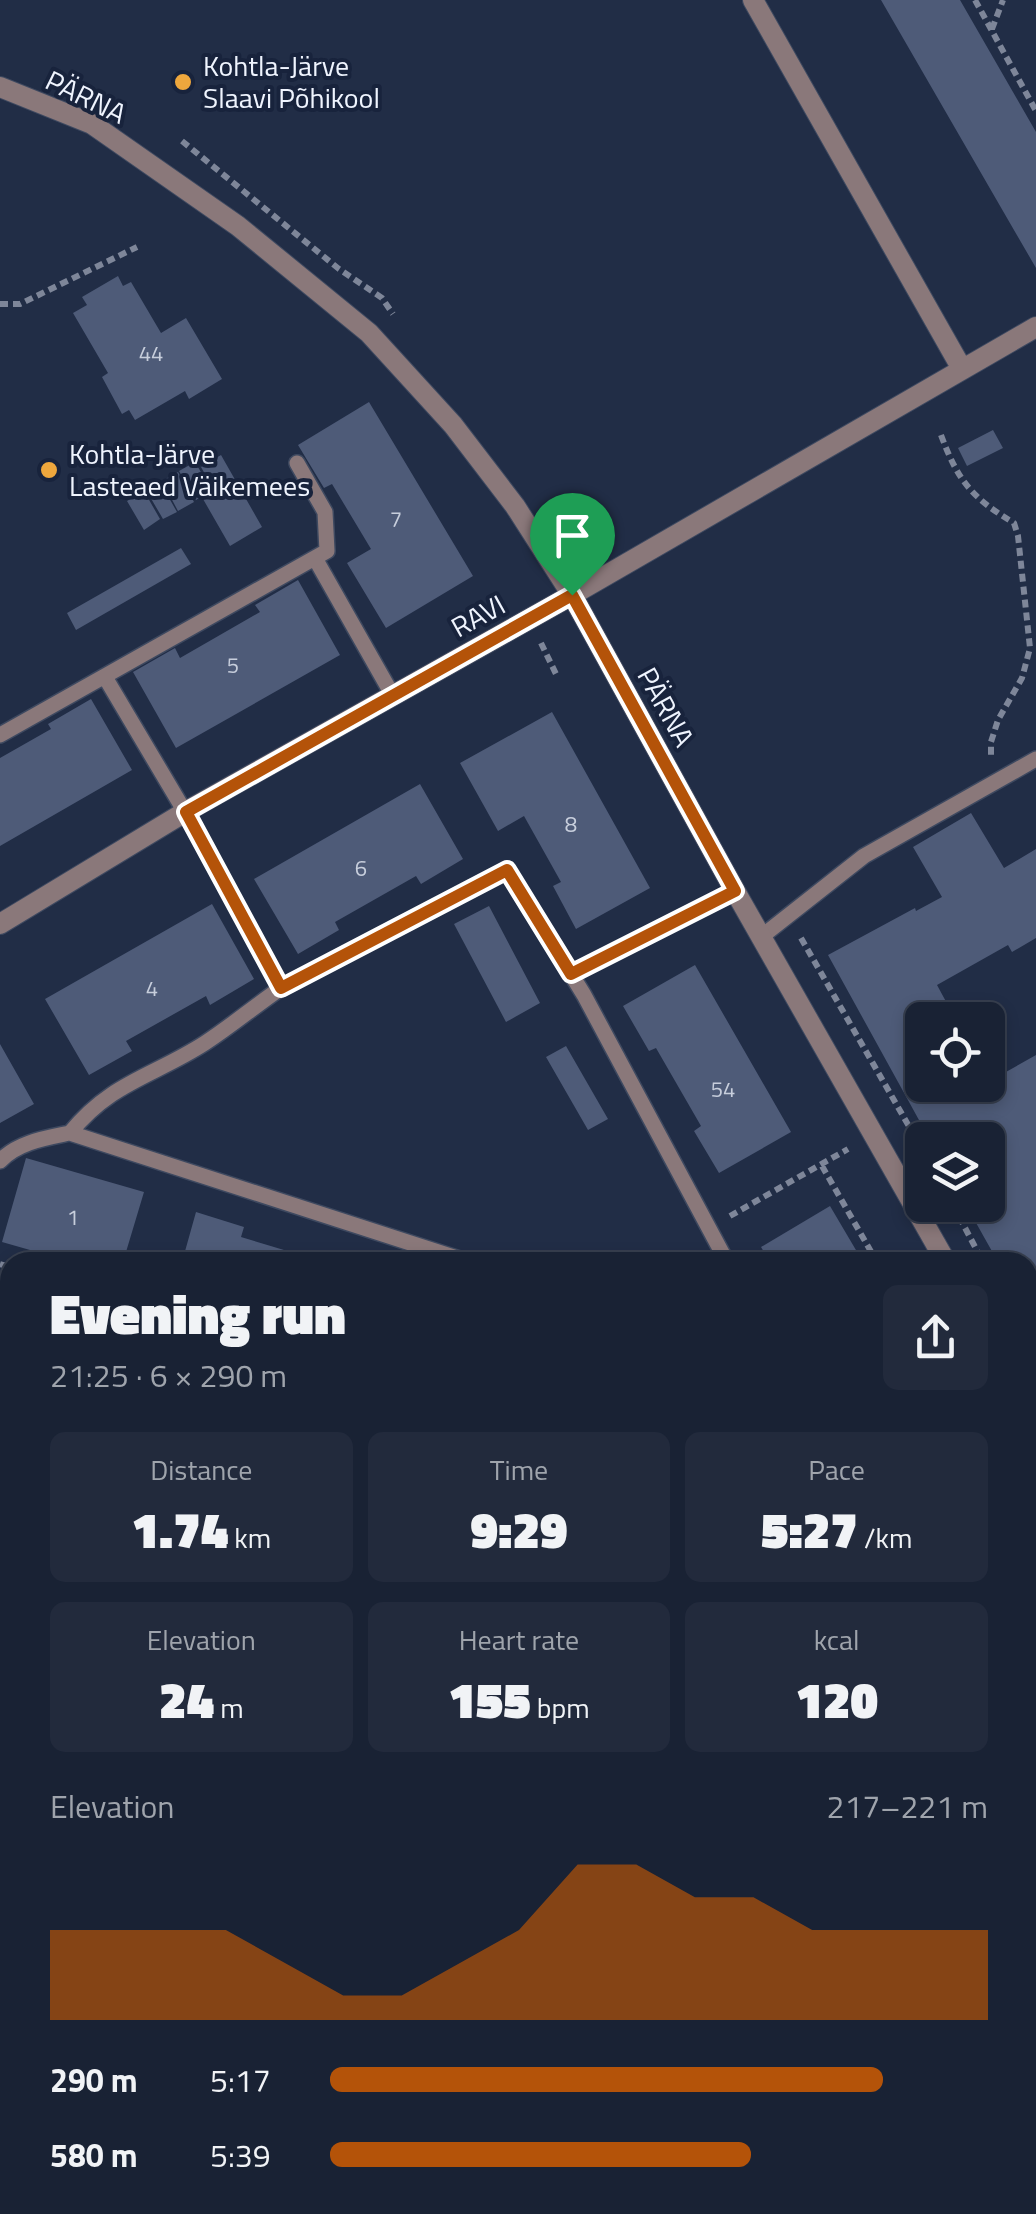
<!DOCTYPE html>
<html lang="en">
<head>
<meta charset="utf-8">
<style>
	:root { --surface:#192234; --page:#222a3c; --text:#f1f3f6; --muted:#9fa4ac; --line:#373f4f; --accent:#b45309 }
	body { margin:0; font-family:"Titillium Web",sans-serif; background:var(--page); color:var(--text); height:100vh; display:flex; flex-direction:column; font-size:38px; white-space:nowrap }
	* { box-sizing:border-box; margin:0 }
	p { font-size:32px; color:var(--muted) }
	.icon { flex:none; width:55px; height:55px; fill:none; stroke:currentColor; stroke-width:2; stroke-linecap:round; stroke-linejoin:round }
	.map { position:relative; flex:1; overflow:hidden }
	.details { position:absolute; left:0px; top:1252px; width:1038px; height:962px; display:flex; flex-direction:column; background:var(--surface); border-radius:30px 30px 0 0; box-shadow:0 5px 15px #0003,0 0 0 2px var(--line) }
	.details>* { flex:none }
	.fabs { position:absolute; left:905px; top:1002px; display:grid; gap:20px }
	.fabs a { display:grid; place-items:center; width:100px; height:100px; border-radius:15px; background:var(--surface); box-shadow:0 5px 15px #0003,0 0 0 2px var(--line); font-size:50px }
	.pin { position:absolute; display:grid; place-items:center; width:85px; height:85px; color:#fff; margin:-102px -42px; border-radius:50% 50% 50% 0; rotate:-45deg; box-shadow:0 0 10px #0007 }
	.pin .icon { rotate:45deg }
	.round { display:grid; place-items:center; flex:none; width:105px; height:105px; border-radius:15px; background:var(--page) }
	.headline { display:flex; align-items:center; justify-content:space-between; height:170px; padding:0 50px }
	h1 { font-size:55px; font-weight:800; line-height:75px }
	.stats { display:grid; grid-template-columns:repeat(3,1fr); gap:15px; height:170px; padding:10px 50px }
	.stats div { display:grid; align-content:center; border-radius:15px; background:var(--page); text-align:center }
	.stats b { font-size:50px; font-weight:800 }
	.stats small { font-size:28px; font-weight:400 }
	.stats p { font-size:28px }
	.chart { height:280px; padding:20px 50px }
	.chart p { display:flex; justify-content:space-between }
	.chart svg { width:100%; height:180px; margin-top:10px; fill:var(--accent); opacity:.7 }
	ul { padding:0 50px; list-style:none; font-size:32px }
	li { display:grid; grid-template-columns:160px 120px 1fr; align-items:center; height:75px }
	li i { height:25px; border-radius:12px; background:var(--accent) }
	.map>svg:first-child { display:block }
	.green { fill:#4d5322 }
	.building { fill:#4e5b78 }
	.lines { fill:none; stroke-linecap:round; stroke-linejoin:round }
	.service-casing { stroke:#3e4960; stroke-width:18 }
	.minor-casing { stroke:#3e4960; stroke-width:22 }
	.secondary-casing { stroke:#3e4960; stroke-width:22 }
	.path { stroke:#7e8699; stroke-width:6; stroke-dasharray:8 5; stroke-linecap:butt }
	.service { stroke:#8a787a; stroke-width:15 }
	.minor { stroke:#8a787a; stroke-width:20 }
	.secondary { stroke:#bfa2a4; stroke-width:20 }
	.route-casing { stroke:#fff; stroke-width:20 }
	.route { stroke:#b45309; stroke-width:12 }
	.poi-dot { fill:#eea73d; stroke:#18233c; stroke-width:4 }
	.labels { text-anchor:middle; stroke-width:8; stroke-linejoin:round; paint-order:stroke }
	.number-label { font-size:22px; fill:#c7cedc }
	.poi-label { font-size:28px; fill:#eff4fe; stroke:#18233c; text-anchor:start }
	.street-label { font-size:28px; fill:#eff4fe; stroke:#18233c }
</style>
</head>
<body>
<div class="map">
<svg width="1036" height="2214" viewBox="0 0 1036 2214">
	<rect width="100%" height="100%" fill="#212d46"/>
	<!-- green -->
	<path class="green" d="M 0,1574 L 10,1592 L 10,1834 L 0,1840 Z"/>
	<!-- building -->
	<path class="building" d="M 881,0 L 960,0 L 1036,132 L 1036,268 Z
		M 118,276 L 123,286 L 131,282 L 161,333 L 186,318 L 222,379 L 189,399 L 185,391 L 135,420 L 129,410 L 122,414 L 102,377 L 108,373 L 73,313 L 87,305 L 82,297 Z
		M 369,402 L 473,576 L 386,628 L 347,563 L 371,549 L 332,484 L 324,488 L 298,445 Z
		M 993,430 L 1003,448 L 967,466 L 958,448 Z
		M 221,455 L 262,527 L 230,546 L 203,499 L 215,492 L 201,467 Z
		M 195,462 L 212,491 L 196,500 L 179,471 Z
		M 178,472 L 194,502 L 178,511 L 162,481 Z
		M 160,482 L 177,512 L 163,519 L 146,490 Z
		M 144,491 L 160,519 L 144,530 L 127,501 Z
		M 181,548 L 191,564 L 76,630 L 67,613 Z
		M 298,580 L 340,655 L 176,748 L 133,672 L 175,648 L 180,658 L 260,612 L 255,605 Z
		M 91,699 L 132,770 L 0,846 L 0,758 L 51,729 L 48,724 Z
		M 552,712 L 650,888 L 576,929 L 553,886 L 561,882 L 524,816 L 498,831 L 460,763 Z
		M 420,784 L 463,859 L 421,884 L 416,876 L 335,922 L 339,930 L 298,954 L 254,879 Z
		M 971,813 L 1004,868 L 1036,849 L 1036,938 L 1012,952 L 1008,945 L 937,985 L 956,1020 L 922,1020 L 922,1085 L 988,1085 L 988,1082 L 1036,1055 L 1036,1331 L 1028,1316 L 1028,1262 L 998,1262 L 966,1205 L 988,1205 L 988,1140 L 930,1140 L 828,955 L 915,908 L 916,911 L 942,897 L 913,847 Z
		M 212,904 L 254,979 L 210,1005 L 206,996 L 126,1041 L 132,1051 L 89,1075 L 45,999 Z
		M 489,906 L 540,1003 L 506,1022 L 454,924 Z
		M 695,965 L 791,1132 L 719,1173 L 694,1131 L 701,1126 L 656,1048 L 649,1051 L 623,1006 Z
		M 0,1044 L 34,1104 L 0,1123 Z
		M 566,1046 L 608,1119 L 588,1130 L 546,1057 Z
		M 26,1158 L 144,1192 L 123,1262 L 72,1262 L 2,1242 Z
		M 830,1206 L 863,1262 L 770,1262 L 761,1247 Z
		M 196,1212 L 244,1227 L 241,1237 L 324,1262 L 182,1262 Z
		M 0,1364 L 10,1367 L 10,1448 L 0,1445 Z
		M 1036,1946 L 1036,2019 L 1028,2024 L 1028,1951 Z
		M 10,1950 L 10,2053 L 0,2058 L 0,1956 Z
		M 577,2205 L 718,2205 L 702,2214 L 561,2214 Z"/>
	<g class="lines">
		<defs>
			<path id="service" d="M 316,560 L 393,696
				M 105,677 L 185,812 L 281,988 L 507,870 L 584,995 L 727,1262
				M 0,735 L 327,551 L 325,512 L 297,463
				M 761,937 L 864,856 L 1036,759
				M 571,974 L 735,891
				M 70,1133 C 111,1082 154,1076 205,1043 C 231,1026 255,1006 281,988
				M 0,1161 C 18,1142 46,1138 70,1133 L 469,1262
				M 0,1483 L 10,1486
				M 1028,2137 L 1036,2155
				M 0,2158 L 10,2176
				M 26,2205 L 31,2214"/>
			<path id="minor" d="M 753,0 L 962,369
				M 0,87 L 92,124 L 238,226 L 369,333 L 453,425 L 515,506 L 572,595 L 735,891 L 946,1262
				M 0,924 L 185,812 L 572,595 L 1036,327
				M 0,1299 L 10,1302
				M 1028,1405 L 1036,1420
				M 1028,1603 L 1036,1605
				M 1028,1643 L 1036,1680 L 1028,1719
				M 1028,2058 L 1036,2054
				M 749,2214 L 765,2205"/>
			<path id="secondary" d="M 1028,1740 L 1036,1735
				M 1028,1889 L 1036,1884
				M 165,2214 L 182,2205
				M 436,2214 L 452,2205"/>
		</defs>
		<!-- service casing -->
		<use href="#service" class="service-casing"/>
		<!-- minor casing -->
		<use href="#minor" class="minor-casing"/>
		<!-- secondary casing -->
		<use href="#secondary" class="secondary-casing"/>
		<!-- path -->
		<path class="path" d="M 975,0 L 1036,111
			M 992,29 L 1003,0
			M 182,141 L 339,269 L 382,298 L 393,314
			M 0,304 L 20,304 L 137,247
			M 941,435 C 958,481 972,498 1014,523 L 1018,536 L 1030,648 L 1022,678 L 998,720 L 991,742 L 991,755
			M 541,643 L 556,674
			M 801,938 L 922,1149
			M 822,1166 L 877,1262
			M 953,1205 L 983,1262
			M 730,1216 L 848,1149
			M 0,1264 L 10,1267
			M 1028,1346 L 1036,1362
			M 1028,1925 L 1036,1920
			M 255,2205 L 263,2214
			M 504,2214 L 521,2205"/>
		<!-- service -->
		<use href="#service" class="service"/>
		<!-- minor -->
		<use href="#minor" class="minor"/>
		<!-- secondary -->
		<use href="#secondary" class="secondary"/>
	</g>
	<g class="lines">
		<defs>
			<path id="route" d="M 572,595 L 735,891 L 571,974 L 507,870 L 281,988 L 186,812 Z"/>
		</defs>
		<!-- route casing -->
		<use href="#route" class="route-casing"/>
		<!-- route -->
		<use href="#route" class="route"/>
	</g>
	<!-- markers -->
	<g class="poi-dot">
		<circle cx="183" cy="82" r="10"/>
		<circle cx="49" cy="470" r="10"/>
	</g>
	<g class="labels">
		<!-- number labels -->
		<g class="number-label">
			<text x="151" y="361">44</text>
			<text x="396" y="527">7</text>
			<text x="233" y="673">5</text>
			<text x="571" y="832">8</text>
			<text x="361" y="876">6</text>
			<text x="152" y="996">4</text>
			<text x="723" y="1097">54</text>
			<text x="73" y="1225">1</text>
		</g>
		<!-- poi labels -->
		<g class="poi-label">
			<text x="203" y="76">Kohtla-Järve<tspan x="203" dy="32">Slaavi Põhikool</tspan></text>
			<text x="69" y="464">Kohtla-Järve<tspan x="69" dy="32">Lasteaed Väikemees</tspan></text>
		</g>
		<!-- street labels -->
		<g class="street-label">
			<text transform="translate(86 97) rotate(26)" y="10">PÄRNA</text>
			<text transform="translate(478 616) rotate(-29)" y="10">RAVI</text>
			<text transform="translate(666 707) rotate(61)" y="10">PÄRNA</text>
		</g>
	</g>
</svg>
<div class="fabs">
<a><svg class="icon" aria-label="locate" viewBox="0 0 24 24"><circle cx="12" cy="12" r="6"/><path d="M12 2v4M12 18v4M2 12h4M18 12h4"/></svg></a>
<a><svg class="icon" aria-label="layers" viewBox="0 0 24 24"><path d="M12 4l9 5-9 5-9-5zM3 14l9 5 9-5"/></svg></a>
</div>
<div class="pin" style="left:572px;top:595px;background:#1e9e55"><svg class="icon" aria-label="arrive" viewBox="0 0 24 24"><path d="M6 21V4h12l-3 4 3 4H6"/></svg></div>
<section class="details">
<div class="headline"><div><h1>Evening run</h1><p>21:25 · 6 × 290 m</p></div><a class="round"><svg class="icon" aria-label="share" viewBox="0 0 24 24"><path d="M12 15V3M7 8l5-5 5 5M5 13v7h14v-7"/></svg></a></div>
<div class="stats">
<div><p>Distance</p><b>1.74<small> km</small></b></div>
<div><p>Time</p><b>9:29</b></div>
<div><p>Pace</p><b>5:27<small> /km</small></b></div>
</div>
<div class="stats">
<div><p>Elevation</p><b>24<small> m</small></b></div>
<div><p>Heart rate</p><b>155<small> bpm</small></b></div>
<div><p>kcal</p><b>120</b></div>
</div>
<div class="chart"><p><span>Elevation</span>217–221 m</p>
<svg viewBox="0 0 160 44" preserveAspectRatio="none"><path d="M0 44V22L10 22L20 22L30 22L40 30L50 38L60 38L70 30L80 22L90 6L100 6L110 14L120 14L130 22L140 22L150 22L160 22V44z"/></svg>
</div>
<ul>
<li><b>290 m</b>5:17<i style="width:84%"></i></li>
<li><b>580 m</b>5:39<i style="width:64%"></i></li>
</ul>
</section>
</div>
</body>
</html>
